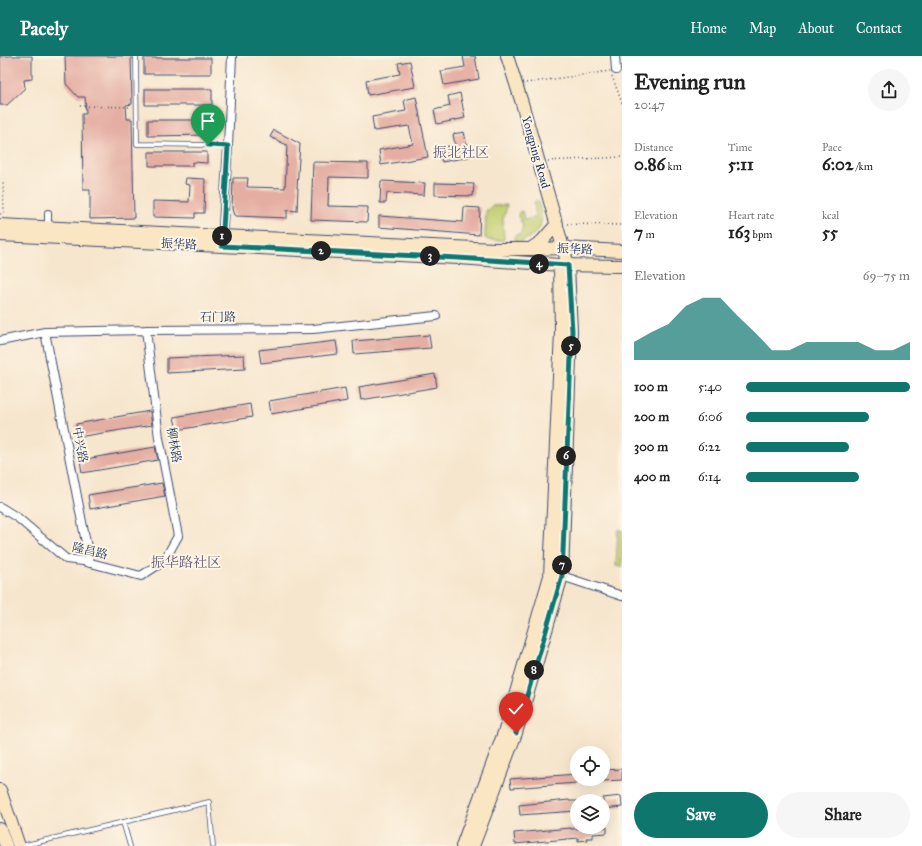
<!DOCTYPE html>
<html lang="en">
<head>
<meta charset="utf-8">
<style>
	:root { --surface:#fff; --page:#f6f6f6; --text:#222; --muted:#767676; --accent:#0f766e }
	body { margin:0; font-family:"IM FELL Great Primer","Noto Serif SC",serif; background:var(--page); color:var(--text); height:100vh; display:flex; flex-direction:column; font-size:15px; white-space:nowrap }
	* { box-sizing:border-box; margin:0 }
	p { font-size:13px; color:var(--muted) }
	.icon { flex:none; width:22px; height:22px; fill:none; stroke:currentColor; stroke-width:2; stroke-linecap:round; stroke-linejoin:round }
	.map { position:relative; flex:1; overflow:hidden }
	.details { display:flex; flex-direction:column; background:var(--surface); width:300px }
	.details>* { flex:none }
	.controls { position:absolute; left:570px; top:690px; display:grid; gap:8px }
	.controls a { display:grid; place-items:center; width:40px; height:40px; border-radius:50%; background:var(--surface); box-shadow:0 4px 16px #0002; font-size:20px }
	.pin { position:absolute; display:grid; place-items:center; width:34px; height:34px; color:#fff; margin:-41px -17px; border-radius:50% 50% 50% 0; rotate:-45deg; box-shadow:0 0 4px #0007 }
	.pin .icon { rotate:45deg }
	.km { position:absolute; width:20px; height:20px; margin:-10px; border-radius:50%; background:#222; color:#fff; font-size:11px; line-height:20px; text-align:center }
	.round { display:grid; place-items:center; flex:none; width:42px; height:42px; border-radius:21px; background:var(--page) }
	.summary { display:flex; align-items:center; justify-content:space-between; height:68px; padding:0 12px }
	h1 { font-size:22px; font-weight:800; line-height:30px }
	.stats { display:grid; grid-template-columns:repeat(3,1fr); gap:6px; height:68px; padding:4px 12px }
	.stats div { display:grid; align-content:center }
	.stats b { font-size:17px; font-weight:800 }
	.stats small { font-size:11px; font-weight:400 }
	.stats p { font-size:11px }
	.chart { height:112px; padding:8px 12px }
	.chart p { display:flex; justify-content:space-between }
	.chart svg { width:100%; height:72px; margin-top:4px; fill:var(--accent); opacity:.7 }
	.action { display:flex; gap:8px; margin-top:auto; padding:8px 12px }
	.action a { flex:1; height:46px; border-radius:24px; background:var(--accent); color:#fff; font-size:16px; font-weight:800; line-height:46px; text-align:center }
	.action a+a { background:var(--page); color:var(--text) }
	ul { padding:0 12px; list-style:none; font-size:13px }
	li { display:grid; grid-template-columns:64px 48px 1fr; align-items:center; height:30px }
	li i { height:10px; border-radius:5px; background:var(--accent) }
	header { display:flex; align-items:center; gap:24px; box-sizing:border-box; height:56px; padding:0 20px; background:var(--accent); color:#fff }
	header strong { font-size:19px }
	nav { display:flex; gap:22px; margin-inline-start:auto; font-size:14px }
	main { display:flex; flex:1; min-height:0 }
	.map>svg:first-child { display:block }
	.green { fill:#c2cf71; stroke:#6e7f68 }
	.building { fill:#e5aea3 }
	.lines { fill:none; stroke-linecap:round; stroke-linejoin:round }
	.service-casing { stroke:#3c4a6f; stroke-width:5.5 }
	.pedestrian-casing { stroke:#3c4a6f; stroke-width:8 }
	.minor-casing { stroke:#3c4a6f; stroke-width:10 }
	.secondary-casing { stroke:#3c4a6f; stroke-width:14 }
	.path { stroke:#3c4a6f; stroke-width:1.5; stroke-dasharray:1 3; stroke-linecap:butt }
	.service { stroke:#fff; stroke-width:4 }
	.pedestrian { stroke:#fff; stroke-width:6 }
	.minor { stroke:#fff; stroke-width:8 }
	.secondary { stroke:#fbe6c4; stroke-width:12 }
	.route-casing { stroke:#fff; stroke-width:8 }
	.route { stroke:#0f766e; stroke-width:5 }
	.labels { text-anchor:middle; stroke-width:4; stroke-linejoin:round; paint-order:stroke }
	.street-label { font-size:12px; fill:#1b2f5e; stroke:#fcf5e5 }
	.quarter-label { font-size:14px; fill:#625b76; stroke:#fcf5e5 }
</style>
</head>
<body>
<header>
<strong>Pacely</strong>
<nav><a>Home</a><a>Map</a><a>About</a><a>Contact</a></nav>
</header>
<main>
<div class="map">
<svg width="622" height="790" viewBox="0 0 622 790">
	<rect width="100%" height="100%" fill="#fcf5e5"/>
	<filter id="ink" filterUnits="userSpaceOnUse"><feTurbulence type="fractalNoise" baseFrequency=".025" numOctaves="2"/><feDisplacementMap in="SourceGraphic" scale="8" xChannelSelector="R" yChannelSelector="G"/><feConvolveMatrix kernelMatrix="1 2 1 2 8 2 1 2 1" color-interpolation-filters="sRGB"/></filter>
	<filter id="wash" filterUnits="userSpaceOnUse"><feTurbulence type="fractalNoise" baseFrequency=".012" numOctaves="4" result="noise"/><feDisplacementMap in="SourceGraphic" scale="16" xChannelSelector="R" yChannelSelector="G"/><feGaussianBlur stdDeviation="0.9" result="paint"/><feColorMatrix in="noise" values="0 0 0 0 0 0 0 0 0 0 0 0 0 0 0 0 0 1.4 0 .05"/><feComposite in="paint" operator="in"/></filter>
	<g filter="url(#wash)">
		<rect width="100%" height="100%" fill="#f7e6ce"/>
		<!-- green -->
		<path class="green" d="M 538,144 C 544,171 543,174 519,187 L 517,186 L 514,181 L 516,179 L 521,178 L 523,169 L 518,160 L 519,156 L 522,155 L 524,164 L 536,162 L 534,146 Z
			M 507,149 L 505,157 L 503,162 L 504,184 L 489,184 L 485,182 L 486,155 L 492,150 Z
			M 618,474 L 622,474 L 622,511 L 616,510 Z"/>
		<g id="blocks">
			<!-- building -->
			<path class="building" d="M 0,0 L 32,0 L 32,23 L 24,24 L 25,32 L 7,49 L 0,49 Z
				M 65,0 L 131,0 L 132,48 L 126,49 L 127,63 L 132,63 L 134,162 L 90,163 L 90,134 L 83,134 L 82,58 L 86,58 L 85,41 L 78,41 L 66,28 Z
				M 463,0 L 475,0 L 479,23 L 444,29 L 441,15 L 465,11 Z
				M 144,2 L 211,2 L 211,18 L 144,18 Z
				M 410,5 L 415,31 L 368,39 L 366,24 L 400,18 L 398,7 Z
				M 145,33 L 212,33 L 212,49 L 145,49 Z
				M 460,37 L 465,62 L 437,68 L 434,54 L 450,50 L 448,40 Z
				M 416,41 L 428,101 L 381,109 L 379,94 L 413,88 L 409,70 L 374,75 L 372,61 L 406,55 L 404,44 Z
				M 148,64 L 210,64 L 210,79 L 148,80 Z
				M 274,74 L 300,88 L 297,132 L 298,132 L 297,155 L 287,154 L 287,162 L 236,160 L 234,159 L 232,153 L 233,122 L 248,122 L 247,131 L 285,132 L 287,89 L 270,81 Z
				M 464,76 L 469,101 L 442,106 L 439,92 L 455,89 L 453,78 Z
				M 149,96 L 207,96 L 207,107 L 192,106 L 192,110 L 149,110 Z
				M 313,106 L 368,107 L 368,122 L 329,121 L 328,150 L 368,151 L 367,166 L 311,164 Z
				M 186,122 L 205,123 L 204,157 L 195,157 L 195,162 L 153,161 L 153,145 L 189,146 L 190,129 L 185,128 Z
				M 381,125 L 425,127 L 424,139 L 387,137 L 386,147 L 380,147 Z
				M 435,127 L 474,128 L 473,140 L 435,139 Z
				M 464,151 L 480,152 L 479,179 L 379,171 L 379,160 L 463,166 Z
				M 429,279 L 431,292 L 354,298 L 353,285 Z
				M 336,285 L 338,298 L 261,307 L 259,294 Z
				M 244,299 L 245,313 L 167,317 L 167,302 Z
				M 435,318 L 437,331 L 361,344 L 359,331 Z
				M 345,332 L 347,345 L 271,358 L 269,345 Z
				M 250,348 L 252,361 L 177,374 L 174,361 Z
				M 150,355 L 152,369 L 78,381 L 76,368 Z
				M 155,391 L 158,404 L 82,417 L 80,404 Z
				M 162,427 L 165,440 L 90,453 L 88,439 Z
				M 622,713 L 622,724 L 603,725 L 603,714 Z
				M 577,718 L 577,727 L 511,732 L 510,723 Z
				M 621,740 L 622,751 L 603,753 L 603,742 Z
				M 569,744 L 569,745 L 577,745 L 577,755 L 520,759 L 519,749 Z
				M 593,771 L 607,771 L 607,777 L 593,778 L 593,782 L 586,782 L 587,784 L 578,785 L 578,782 L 515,788 L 514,777 L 571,772 L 571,773 L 593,772 Z"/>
		</g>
	</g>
	<g filter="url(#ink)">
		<use href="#blocks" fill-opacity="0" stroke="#3c4a6f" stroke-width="1"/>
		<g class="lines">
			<defs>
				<path id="service" d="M 136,0 L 137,88 L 208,89
					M 123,766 L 130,790
					M 21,790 L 209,746 L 213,790"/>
				<path id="pedestrian" d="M 48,157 L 48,171"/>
				<path id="minor" d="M 615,0 L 616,14
					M 222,185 L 228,90 L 232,0
					M 45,276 L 90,507
					M 0,285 L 45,276 L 146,274 L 313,273 L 436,260
					M 0,451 L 18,462 L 66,503 L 83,505 L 141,520 L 164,505 L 178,480 L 159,382 L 146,274
					M 558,520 L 562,520 L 622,540"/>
				<path id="secondary" d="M 0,169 L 222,180 L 495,193 L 537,193 L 564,192 L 622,195
					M 0,179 L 458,202 L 560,209 L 622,210
					M 530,193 L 542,185 L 557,168
					M 0,734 L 19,790
					M 0,773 L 6,790
					M 462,790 L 505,674 L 550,520 L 561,276 L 560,211
					M 473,790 L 516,677 L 562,520 L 571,275 L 568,209 L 522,47 L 507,0"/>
			</defs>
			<!-- service casing -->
			<use href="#service" class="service-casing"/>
			<!-- pedestrian casing -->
			<use href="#pedestrian" class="pedestrian-casing"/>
			<!-- minor casing -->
			<use href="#minor" class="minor-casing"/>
			<!-- secondary casing -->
			<use href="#secondary" class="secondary-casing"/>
			<!-- path -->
			<path class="path" d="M 612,20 L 622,47
				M 526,27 L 610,15
				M 80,50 L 132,51
				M 212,89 L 221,90
				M 548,105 L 622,101
				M 0,158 L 4,156 L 3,127
				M 567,168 L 622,169"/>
			<!-- service -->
			<use href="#service" class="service"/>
			<!-- pedestrian -->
			<use href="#pedestrian" class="pedestrian"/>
			<!-- minor -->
			<use href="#minor" class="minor"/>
			<!-- secondary -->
			<use href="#secondary" class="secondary"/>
		</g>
	</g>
	<g class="lines" filter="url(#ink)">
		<defs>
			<path id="route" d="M 208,89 L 228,90 L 222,190 L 458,202 L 568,209 L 572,275 L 562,520 L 516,677"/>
		</defs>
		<!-- route casing -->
		<use href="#route" class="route-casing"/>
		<!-- route -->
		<use href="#route" class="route"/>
	</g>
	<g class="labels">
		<!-- street labels -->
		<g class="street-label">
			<text transform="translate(536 96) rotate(74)" y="4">Yongping Road</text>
			<text transform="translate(179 188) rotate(3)" y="4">振华路</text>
			<text transform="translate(575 193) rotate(2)" y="4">振华路</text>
			<text x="218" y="265">石门路</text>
			<text transform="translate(80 389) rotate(79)" y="4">中兴路</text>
			<text transform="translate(174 389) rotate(80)" y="4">柳林路</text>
			<text transform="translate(90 495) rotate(13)" y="4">隆昌路</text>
		</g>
		<!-- quarter labels -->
		<g class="quarter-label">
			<text x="461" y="101">振北社区</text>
			<text x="186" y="511">振华路社区</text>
		</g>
	</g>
</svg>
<div class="controls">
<a><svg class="icon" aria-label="locate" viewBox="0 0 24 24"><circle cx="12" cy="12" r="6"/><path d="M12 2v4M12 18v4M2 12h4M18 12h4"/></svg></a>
<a><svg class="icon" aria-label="layers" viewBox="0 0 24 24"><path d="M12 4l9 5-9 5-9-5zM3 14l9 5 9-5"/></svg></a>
</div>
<div class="pin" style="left:208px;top:89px;background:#1e9e55"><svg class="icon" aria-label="arrive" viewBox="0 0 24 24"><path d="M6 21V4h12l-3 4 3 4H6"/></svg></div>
<div class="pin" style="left:516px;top:677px;background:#d93025"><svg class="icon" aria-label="check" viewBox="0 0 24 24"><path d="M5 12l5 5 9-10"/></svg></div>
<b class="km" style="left:222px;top:180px">1</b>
<b class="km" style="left:321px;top:195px">2</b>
<b class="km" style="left:430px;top:200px">3</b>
<b class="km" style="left:539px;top:208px">4</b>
<b class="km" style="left:571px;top:290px">5</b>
<b class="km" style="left:566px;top:400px">6</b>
<b class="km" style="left:562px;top:509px">7</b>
<b class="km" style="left:534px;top:614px">8</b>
</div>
<section class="details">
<div class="summary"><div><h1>Evening run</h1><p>20:47</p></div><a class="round"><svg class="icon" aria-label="share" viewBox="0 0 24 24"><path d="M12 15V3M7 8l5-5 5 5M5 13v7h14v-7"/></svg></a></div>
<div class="stats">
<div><p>Distance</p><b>0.86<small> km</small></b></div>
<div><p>Time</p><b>5:11</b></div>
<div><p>Pace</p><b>6:02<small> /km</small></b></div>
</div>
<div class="stats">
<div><p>Elevation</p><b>7<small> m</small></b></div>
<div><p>Heart rate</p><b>163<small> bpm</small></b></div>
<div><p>kcal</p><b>55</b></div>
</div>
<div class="chart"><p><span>Elevation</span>69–75 m</p>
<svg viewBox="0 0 160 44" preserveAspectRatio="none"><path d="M0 44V33L10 27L20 22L30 11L40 6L50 6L60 17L70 27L80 38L90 38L100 33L110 33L120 33L130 33L140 38L150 38L160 33V44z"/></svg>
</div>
<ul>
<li><b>100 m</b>5:40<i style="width:100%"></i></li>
<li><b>200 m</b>6:06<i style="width:75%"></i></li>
<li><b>300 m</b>6:22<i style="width:63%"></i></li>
<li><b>400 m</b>6:14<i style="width:69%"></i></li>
</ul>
<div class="action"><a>Save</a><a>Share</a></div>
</section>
</main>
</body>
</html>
